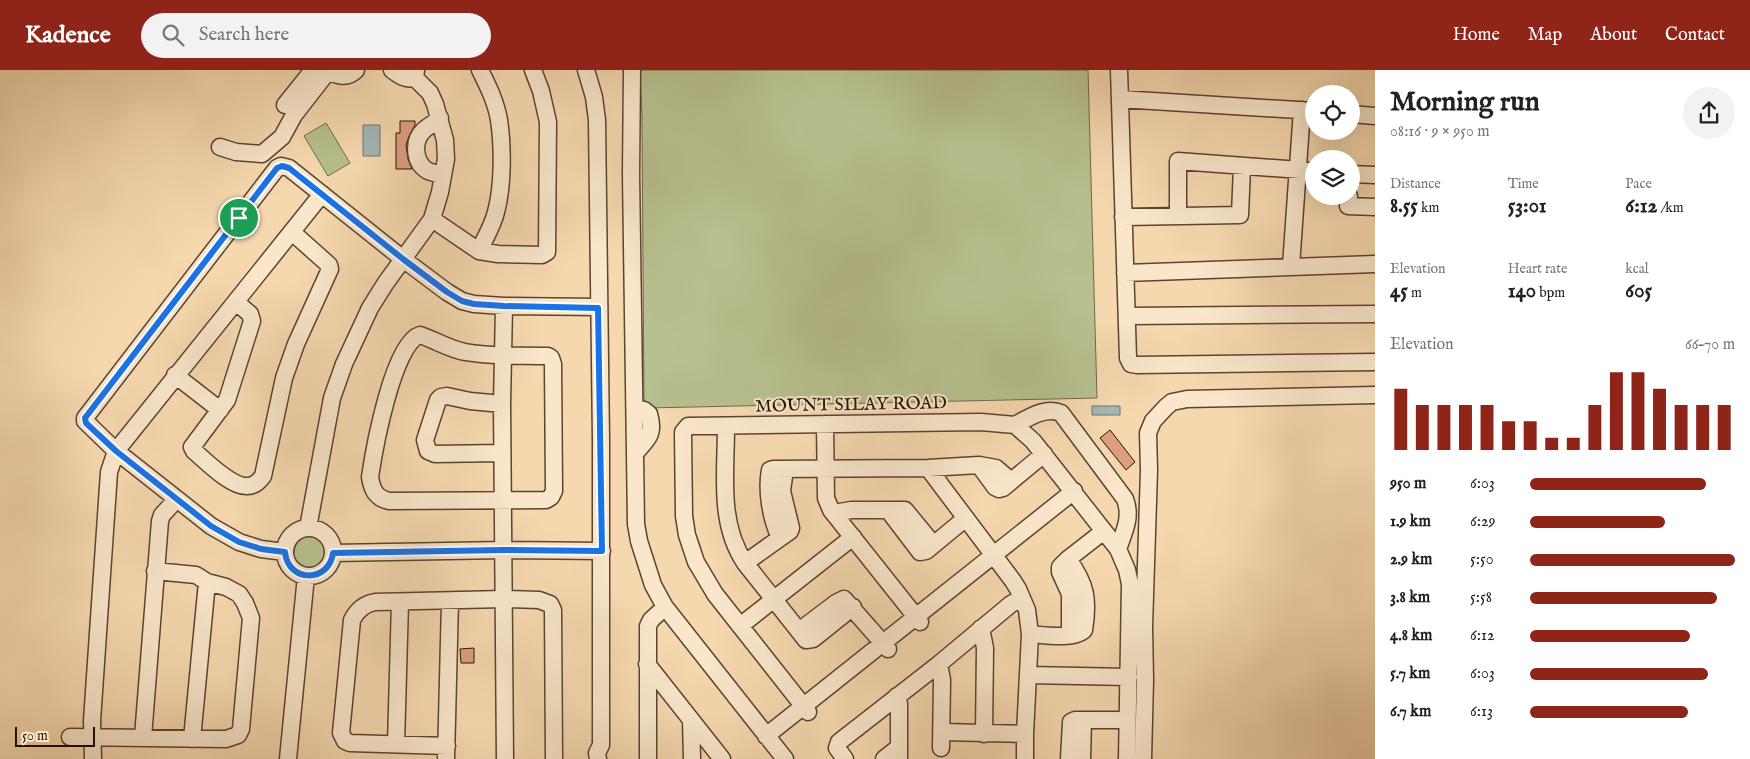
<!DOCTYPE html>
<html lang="en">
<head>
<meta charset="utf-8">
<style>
	:root { --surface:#fff; --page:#f2f2f2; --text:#222; --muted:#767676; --accent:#8f2418 }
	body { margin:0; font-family:"IM FELL English",serif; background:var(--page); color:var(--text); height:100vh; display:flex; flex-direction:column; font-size:19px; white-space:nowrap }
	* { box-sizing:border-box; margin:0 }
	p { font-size:16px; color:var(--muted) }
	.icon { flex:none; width:28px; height:28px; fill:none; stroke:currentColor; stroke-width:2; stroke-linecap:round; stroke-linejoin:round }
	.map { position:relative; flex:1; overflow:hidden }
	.side { display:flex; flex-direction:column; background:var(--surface); width:375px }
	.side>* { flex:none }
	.fabs { position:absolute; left:1305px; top:15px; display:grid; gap:10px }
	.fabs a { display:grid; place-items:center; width:55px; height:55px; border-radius:50%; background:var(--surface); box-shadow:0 5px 20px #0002; font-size:25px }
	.scale { position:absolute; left:15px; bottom:12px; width:80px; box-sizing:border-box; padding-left:5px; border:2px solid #271205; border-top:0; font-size:14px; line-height:18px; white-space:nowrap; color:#271205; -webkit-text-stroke:4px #f9e6cb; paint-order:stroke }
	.pin { position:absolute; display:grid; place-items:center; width:42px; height:42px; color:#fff; margin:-21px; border:2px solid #fff; border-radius:50%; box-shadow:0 1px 5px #0007 }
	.round { display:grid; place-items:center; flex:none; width:52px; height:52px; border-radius:26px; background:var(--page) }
	.head { display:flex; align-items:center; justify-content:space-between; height:85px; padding:0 15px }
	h1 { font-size:28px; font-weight:800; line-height:38px }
	.metrics { display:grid; grid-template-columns:repeat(3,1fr); gap:8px; height:85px; padding:5px 15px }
	.metrics div { display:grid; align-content:center }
	.metrics b { font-size:21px; font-weight:800 }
	.metrics small { font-size:14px; font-weight:400 }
	.metrics p { font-size:14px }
	.chart { height:140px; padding:10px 15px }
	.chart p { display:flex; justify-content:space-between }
	.chart svg { width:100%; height:90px; margin-top:5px; stroke:var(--accent); stroke-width:6 }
	ul { padding:0 15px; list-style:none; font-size:16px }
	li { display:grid; grid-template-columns:80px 60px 1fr; align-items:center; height:38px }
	li i { height:12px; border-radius:6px; background:var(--accent) }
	header { display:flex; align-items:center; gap:30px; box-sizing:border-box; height:70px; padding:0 25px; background:var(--accent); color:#fff }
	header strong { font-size:24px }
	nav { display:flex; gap:28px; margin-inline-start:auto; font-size:18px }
	.search { width:350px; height:45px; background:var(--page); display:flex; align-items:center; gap:12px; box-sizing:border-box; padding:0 18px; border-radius:28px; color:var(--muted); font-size:19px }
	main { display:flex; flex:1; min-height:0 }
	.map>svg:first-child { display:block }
	.grass { fill:#b7c08f; stroke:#6f694a }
	.water { fill:#a1b7b6; stroke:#70756f }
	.building { fill:#dd9e80; stroke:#271205 }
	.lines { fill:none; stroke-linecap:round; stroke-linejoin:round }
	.minor-casing { stroke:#5b4430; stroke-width:19 }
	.minor { stroke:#f9e6cb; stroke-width:16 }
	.route-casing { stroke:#fff; stroke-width:10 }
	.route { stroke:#1a73e8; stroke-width:6 }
	.labels { text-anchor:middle; stroke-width:4; stroke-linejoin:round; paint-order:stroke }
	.street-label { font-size:18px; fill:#271205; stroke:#f9e6cb }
</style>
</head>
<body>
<header>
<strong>Kadence</strong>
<div class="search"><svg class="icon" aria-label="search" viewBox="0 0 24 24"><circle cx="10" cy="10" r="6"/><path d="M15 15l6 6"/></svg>Search here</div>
<nav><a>Home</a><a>Map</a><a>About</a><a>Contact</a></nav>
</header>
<main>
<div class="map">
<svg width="1375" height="689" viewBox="0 0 1375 689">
	<rect width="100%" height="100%" fill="#f6d8af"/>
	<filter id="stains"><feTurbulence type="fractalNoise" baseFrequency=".004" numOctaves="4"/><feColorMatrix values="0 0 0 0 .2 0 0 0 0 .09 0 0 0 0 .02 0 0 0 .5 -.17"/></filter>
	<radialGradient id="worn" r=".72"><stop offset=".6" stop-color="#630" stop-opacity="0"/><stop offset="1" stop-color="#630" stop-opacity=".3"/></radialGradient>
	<!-- grass -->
	<path class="grass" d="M 640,0 L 1088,0 L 1097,328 L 648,338 L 644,334 L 642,45 Z
		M 326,53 L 350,93 L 328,106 L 304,66 Z
		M294 483a17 17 0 1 1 34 0a17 17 0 1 1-34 0Z"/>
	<!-- water -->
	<path class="water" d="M 363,55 L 380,55 L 380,86 L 363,86 Z
		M 1092,336 L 1120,336 L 1120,345 L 1092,345 Z"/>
	<!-- building -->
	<path class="building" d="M 400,51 L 415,51 L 415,55 L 409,66 L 406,75 L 408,89 L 412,99 L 396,99 L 396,63 L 400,63 Z
		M 1110,360 L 1135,392 L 1126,400 L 1100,368 Z
		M 474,578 L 474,593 L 461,593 L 460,579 Z"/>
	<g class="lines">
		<defs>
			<path id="minor" d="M 392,0 C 400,6 406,10 415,8
				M 586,0 L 594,27 L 597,50 L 601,371 L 601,675 L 597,683 L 598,689
				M 632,0 L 631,104 L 636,454 L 639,471 L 653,515 L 665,537 L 785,689
				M 1119,0 L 1128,288 L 1131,294 L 1137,295 L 1375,292
				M 328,1 C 338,6 347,9 356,0
				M 1120,29 L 1314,41
				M 285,35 L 313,0
				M 1351,44 L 1375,46
				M 440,48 C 435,53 428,56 424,60 C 412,71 414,93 428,101 C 433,103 439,104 443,105
				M 220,77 L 236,82 L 262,84 L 282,67 L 294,45 L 329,0
				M 1351,104 L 1375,105
				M 1349,126 L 1348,136 L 1375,137
				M 1178,146 L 1178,91 L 1314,101
				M 1123,147 L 1240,145 L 1242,96
				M 432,149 L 479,181 L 498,184 L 542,185 L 547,182 L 548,52 L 541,21 L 533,0
				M 479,181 C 485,168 493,155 496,142 C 503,116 503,77 499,50 C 496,32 488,16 480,0
				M 1291,196 L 1302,40
				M 1125,203 L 1375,194
				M 236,232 L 250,244 L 252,251 L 227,330 L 192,377 L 194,381 C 206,391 231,417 247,416 C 255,416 259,411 263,406 L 284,308 L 296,274 L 330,199 L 329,195 L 292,162
				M 504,236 L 502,334 L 505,689
				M 1127,246 L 1375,244
				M 420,265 C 435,270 449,279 465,282 C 492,287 520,285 548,286 L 551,288 L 553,294 L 554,421 L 551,427 L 546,430 L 389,431 C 376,428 372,420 370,407 C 374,380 393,273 420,265 Z
				M 175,305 L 220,340
				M 502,334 L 470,331 L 447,326 L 441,327 L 438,330 L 425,370 L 428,381 L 435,384 L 502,383
				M 825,354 L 826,428 L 831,440 L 920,552
				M 1015,355 L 1033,371 L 1118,479 L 1127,500 L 1130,514 L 1127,689
				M 1015,355 C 1028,348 1046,336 1061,343 L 1125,429 C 1132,447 1124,462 1118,479
				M 726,357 C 726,403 718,453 745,493 L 806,570 L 813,569 L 853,537
				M 635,383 C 648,369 655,364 649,344 L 644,340 L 635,338
				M 979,395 L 995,417 L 999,419 L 1003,418 L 1044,384
				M 928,398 L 1013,511 L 1018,519 L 1027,540 L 1030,564 L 1025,664 L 1025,689
				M 888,440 L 920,482 L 926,481 L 966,448
				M 834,443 L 851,440 L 905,440 L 933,474
				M 308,458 L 332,328 L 344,294 L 370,238 L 385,214 L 432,149 L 440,122 L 446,89 L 445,70 L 435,34 L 430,23 L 415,8 L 416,0
				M285 482a24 24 0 1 1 48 0a24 24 0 1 1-48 0Z
				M 780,468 C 771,449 766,421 770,400 L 773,399 L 928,398 L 979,395 L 996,398 L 1011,411
				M 285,482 L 261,479 L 239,472 L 211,456 L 116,381 L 85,351 L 85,348 L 277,98 L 281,96 L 289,98 L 403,189 L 447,222 L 462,231 L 474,234 L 504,236 L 598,237
				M 333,483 L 504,480 L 602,481
				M 745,493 L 790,461 L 791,458 L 782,421 L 785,399
				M 740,556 L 853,467
				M 981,558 L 985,578 L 984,664
				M 799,561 L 836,533 L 844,529 L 888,579
				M 1030,564 C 1043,565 1075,570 1084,560 C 1089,529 1086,514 1068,489
				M 1070,565 L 1070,524 L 1060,502 L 1060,497 L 1068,489 L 1104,461
				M 647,594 L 722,689
				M 939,594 L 942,610 L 941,678
				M 1028,605 L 1129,607
				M 897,626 L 899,634 L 899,689
				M 808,642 L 715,524 L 696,492 L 687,465 L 684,446 L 683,362 L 688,356 L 981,352 L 1015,355
				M 691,650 L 692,689
				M 942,662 L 1025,664
				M 766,666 L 1074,421
				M 70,667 L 226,669 L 238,665 L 241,659 L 251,548 L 245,533 L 239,524 L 226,517 L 207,512 L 196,505 L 155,501
				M 143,667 L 160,451 L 162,445 L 176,430
				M 192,669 L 207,512
				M 396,674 L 400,532
				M 447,676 L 350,673 L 345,671 L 341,663 L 352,550 C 357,540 364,534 375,532 L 504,529 L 539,530 L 550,534 L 553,540 L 554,689
				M 93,689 L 92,651 L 109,402 L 116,381 L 322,124
				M 288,689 L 306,506
				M 446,689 L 450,531
				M 648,689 L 648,556 L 651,550 L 665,537
				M 845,689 L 837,678 L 839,672 L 939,594 L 1011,534 L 1022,528
				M 884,689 L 899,677
				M 1069,689 L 1071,652 L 1075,650 L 1127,650
				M 1082,689 L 1083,650
				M 1143,689 L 1145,610 L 1144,557 L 1149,400 L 1148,363 L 1153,351 L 1166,337 L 1172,332 L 1187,329 L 1375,325"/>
		</defs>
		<!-- minor casing -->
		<use href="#minor" class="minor-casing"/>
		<!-- minor -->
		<use href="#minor" class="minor"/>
	</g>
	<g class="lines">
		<defs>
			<path id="route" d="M 282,96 L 289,98 L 403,189 L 447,222 L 462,231 L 474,234 L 504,236 L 598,238 L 602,481 L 504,480 L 333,483 C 329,513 288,513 285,482 L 261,479 L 239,472 L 211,456 L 116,381 L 86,353 L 85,348 L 277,98 Z"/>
		</defs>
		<!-- route casing -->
		<use href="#route" class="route-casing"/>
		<!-- route -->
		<use href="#route" class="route"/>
	</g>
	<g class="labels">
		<!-- street labels -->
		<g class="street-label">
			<text transform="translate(851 334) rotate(-1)" y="6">MOUNT SILAY ROAD</text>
		</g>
	</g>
	<rect width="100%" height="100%" filter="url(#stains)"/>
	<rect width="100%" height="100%" fill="url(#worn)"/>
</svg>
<div class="fabs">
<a><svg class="icon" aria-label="locate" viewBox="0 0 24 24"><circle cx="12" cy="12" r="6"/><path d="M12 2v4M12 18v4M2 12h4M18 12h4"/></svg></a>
<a><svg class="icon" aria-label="layers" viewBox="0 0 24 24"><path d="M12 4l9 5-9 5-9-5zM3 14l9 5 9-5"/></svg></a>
</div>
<div class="scale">50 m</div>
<div class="pin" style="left:239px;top:148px;background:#1e9e55"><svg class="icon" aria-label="arrive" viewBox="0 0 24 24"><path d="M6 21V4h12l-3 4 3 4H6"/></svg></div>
</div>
<section class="side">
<div class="head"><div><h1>Morning run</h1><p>08:16 · 9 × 950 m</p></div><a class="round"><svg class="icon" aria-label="share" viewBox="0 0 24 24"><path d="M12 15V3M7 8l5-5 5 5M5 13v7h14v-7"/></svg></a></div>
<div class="metrics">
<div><p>Distance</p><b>8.55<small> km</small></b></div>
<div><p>Time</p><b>53:01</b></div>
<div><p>Pace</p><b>6:12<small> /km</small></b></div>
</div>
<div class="metrics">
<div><p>Elevation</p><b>45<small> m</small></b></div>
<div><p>Heart rate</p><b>140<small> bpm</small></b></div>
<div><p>kcal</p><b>605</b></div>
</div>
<div class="chart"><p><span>Elevation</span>66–70 m</p>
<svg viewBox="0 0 160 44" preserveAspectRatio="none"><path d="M5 44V14M15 44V22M25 44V22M35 44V22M45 44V22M55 44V30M65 44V30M75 44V38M85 44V38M95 44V22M105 44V6M115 44V6M125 44V14M135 44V22M145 44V22M155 44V22"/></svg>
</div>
<ul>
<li><b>950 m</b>6:03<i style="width:86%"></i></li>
<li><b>1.9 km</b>6:29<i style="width:66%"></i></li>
<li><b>2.9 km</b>5:50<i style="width:100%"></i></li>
<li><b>3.8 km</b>5:58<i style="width:91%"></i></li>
<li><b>4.8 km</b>6:12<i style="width:78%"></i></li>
<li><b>5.7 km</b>6:03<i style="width:87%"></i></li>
<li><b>6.7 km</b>6:13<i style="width:77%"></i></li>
</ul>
</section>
</main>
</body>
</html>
